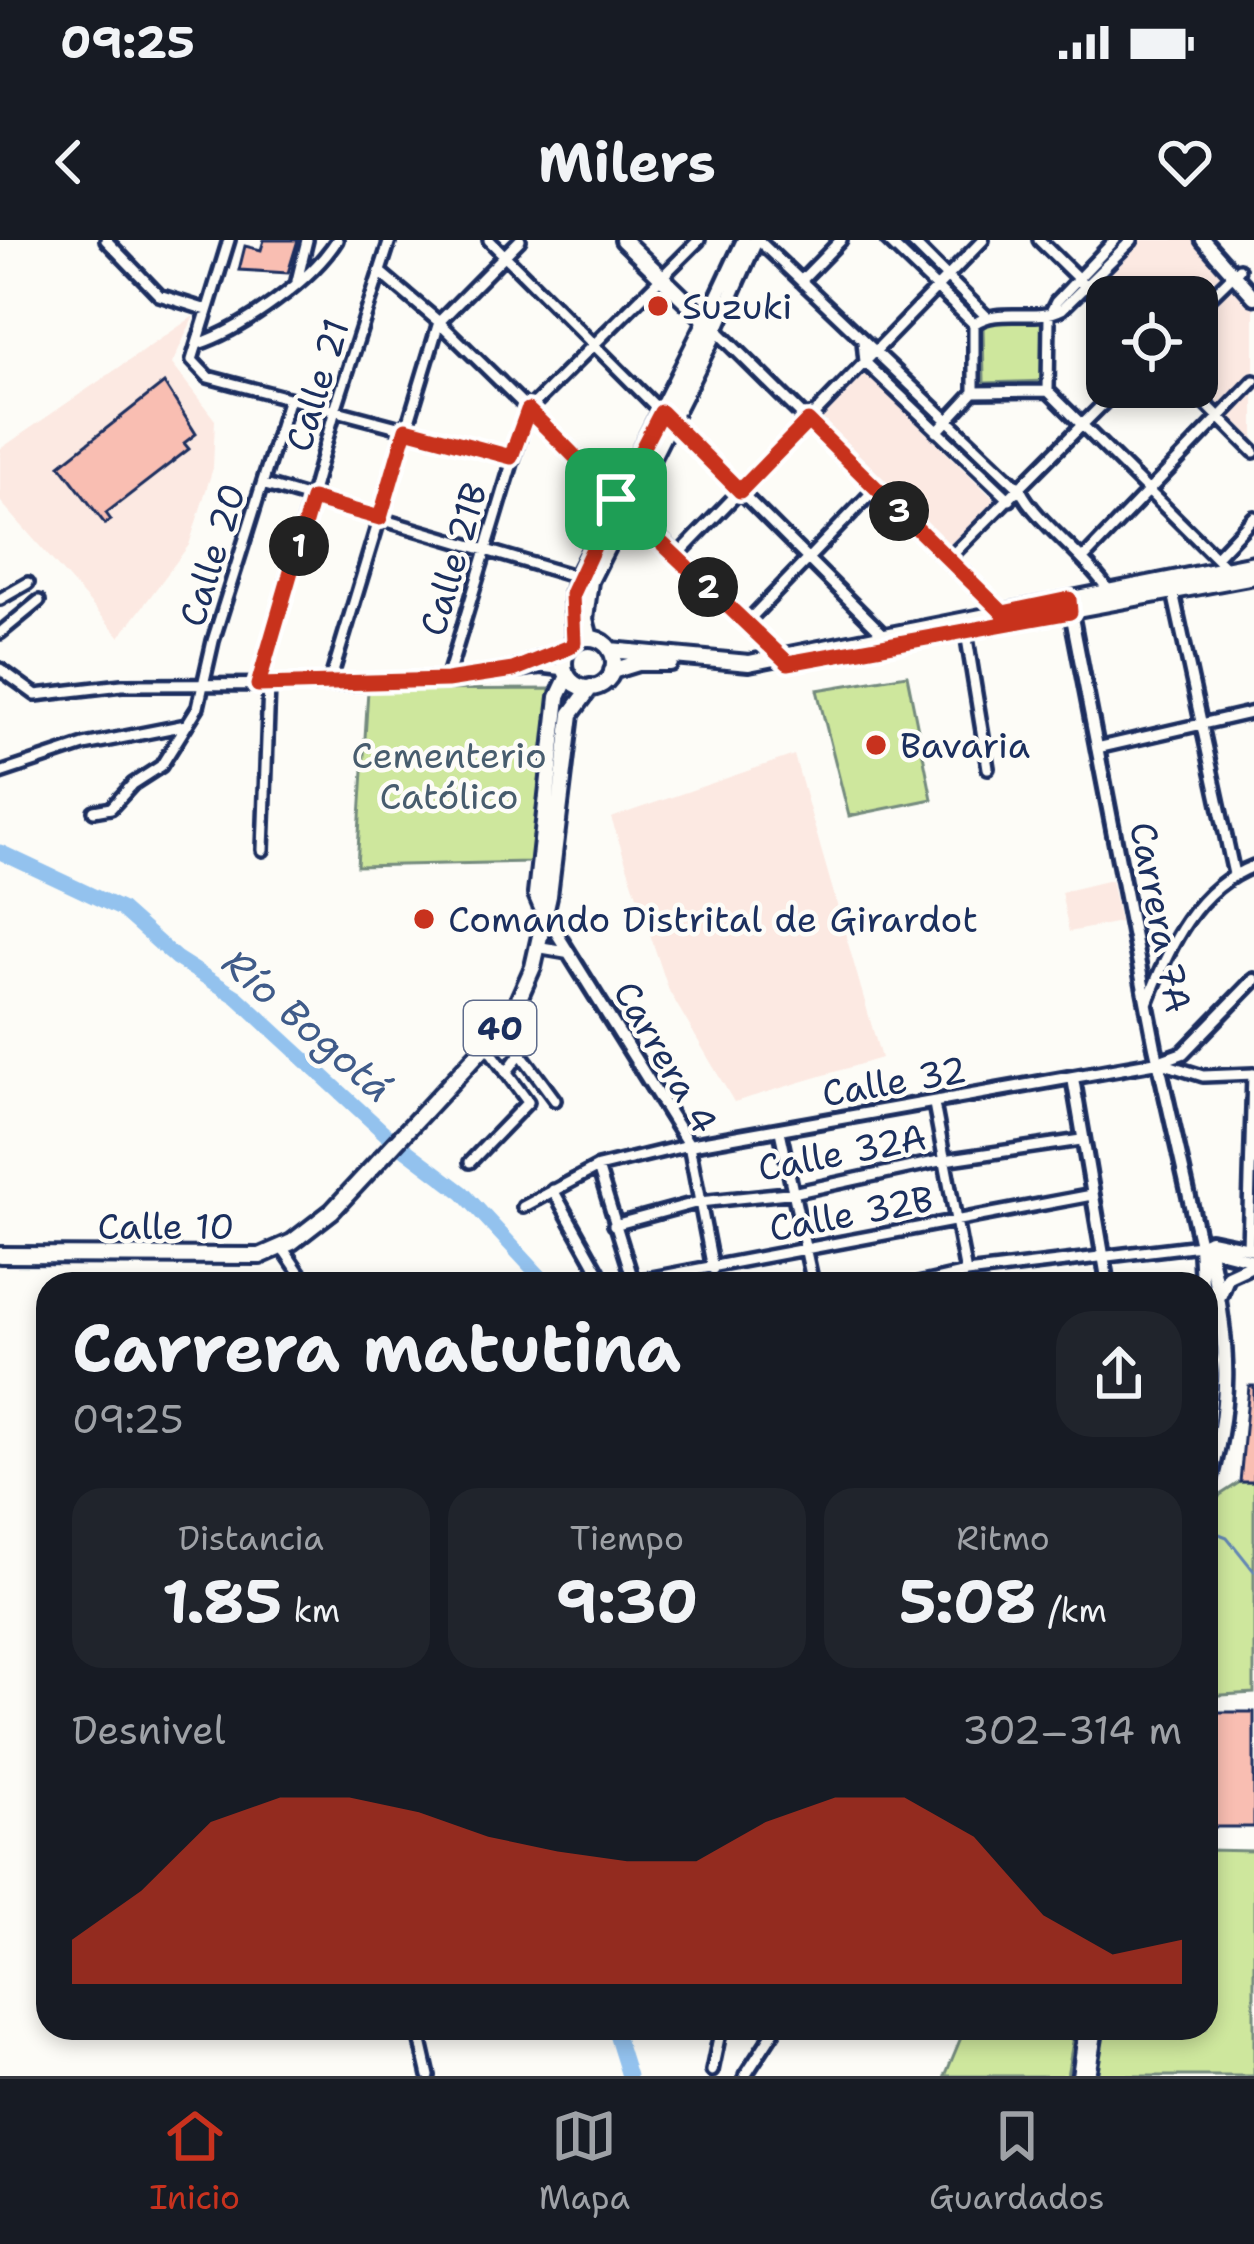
<!DOCTYPE html>
<html lang="es">
<head>
<meta charset="utf-8">
<style>
	:root { --surface:#171b24; --page:#20242c; --text:#f1f3f6; --muted:#9ea1a6; --line:#363941; --accent:#c8321e }
	body { margin:0; font-family:"Shantell Sans",sans-serif; background:var(--page); color:var(--text); height:100vh; display:flex; flex-direction:column; font-size:45px; white-space:nowrap }
	* { box-sizing:border-box; margin:0 }
	p { font-size:39px; color:var(--muted) }
	.icon { flex:none; width:66px; height:66px; fill:none; stroke:currentColor; stroke-width:2; stroke-linecap:round; stroke-linejoin:round }
	.map { position:relative; flex:1; overflow:hidden }
	.side { position:absolute; left:36px; top:1032px; width:1182px; height:768px; display:flex; flex-direction:column; background:var(--surface); border-radius:36px; box-shadow:0 6px 18px #0003 }
	.side>* { flex:none }
	.buttons { position:absolute; left:1086px; top:36px; display:grid; gap:24px }
	.buttons a { display:grid; place-items:center; width:132px; height:132px; border-radius:24px; background:var(--surface); box-shadow:0 6px 18px #0003; font-size:60px }
	.pin { position:absolute; display:grid; place-items:center; width:102px; height:102px; color:#fff; margin:-51px; border-radius:24px; box-shadow:0 6px 18px #0006 }
	.km { position:absolute; width:60px; height:60px; margin:-30px; border-radius:50%; background:#222; color:#fff; font-size:33px; line-height:60px; text-align:center }
	.round { display:grid; place-items:center; flex:none; width:126px; height:126px; border-radius:36px; background:var(--page) }
	.overview { display:flex; align-items:center; justify-content:space-between; height:204px; padding:0 36px }
	h1 { font-size:66px; font-weight:700; line-height:90px }
	.metrics { display:grid; grid-template-columns:repeat(3,1fr); gap:18px; height:204px; padding:12px 36px }
	.metrics div { display:grid; align-content:center; border-radius:30px; background:var(--page); text-align:center }
	.metrics b { font-size:60px; font-weight:700 }
	.metrics small { font-size:33px; font-weight:400 }
	.metrics p { font-size:33px }
	.chart { height:336px; padding:24px 36px }
	.chart p { display:flex; justify-content:space-between }
	.chart svg { width:100%; height:216px; margin-top:12px; fill:var(--accent); opacity:.7 }
	.status { display:flex; justify-content:space-between; align-items:center; height:84px; padding:0 60px; background:var(--surface); direction:ltr }
	.status svg { height:33px; fill:currentColor }
	header { display:flex; justify-content:space-between; align-items:center; height:156px; padding:0 36px; background:var(--surface); font-size:54px; font-weight:700 }
	.menu { display:flex; justify-content:space-around; align-items:center; height:168px; border-top:3px solid var(--line); background:var(--surface); font-size:33px; color:var(--muted) }
	.menu a { display:grid; justify-items:center; gap:6px }
	.menu .on { color:var(--accent) }
	.map>svg:first-child { display:block }
	.built { fill:#fce9e2 }
	.green { fill:#cee79d; stroke:#748b7e; stroke-width:3 }
	.lines { fill:none; stroke-linecap:round; stroke-linejoin:round }
	.stream { stroke:#6387b4; stroke-width:3 }
	.river { stroke:#93c2ee; stroke-width:15 }
	.building { fill:#f9beb2; stroke:#1b2f5e; stroke-width:3 }
	.minor-casing { stroke:#1b2f5e; stroke-width:18 }
	.tertiary-casing { stroke:#1b2f5e; stroke-width:20 }
	.secondary-casing { stroke:#1b2f5e; stroke-width:21 }
	.primary-casing { stroke:#1b2f5e; stroke-width:22 }
	.minor { stroke:#fdfcf7; stroke-width:9 }
	.tertiary { stroke:#fdfcf7; stroke-width:10 }
	.secondary { stroke:#fdfcf7; stroke-width:12 }
	.primary { stroke:#fdfcf7; stroke-width:14 }
	.route-casing { stroke:#fff; stroke-width:24 }
	.route { stroke:#c8321e; stroke-width:15 }
	.poi-dot { fill:#c8321e; stroke:#fdfcf7; stroke-width:4.5 }
	.labels { text-anchor:middle; stroke-width:9; stroke-linejoin:round; paint-order:stroke }
	.shield { fill:#fdfcf7; stroke:#5f6c8c; stroke-width:3 }
	.shield-label { font-size:33px; font-weight:bold; fill:#1b2f5e }
	.poi-label { font-size:36px; fill:#1b2f5e; stroke:#fdfcf7; text-anchor:start }
	.street-label { font-size:36px; fill:#1b2f5e; stroke:#fdfcf7 }
	.park-label { font-size:36px; fill:#485d6e; stroke:#fdfcf7 }
	.water-label { font-size:39px; font-style:italic; fill:#3f5b89; stroke:#fdfcf7 }
</style>
</head>
<body>
<div class="status"><b>09:25</b><svg viewBox="0 0 49 12"><path d="M0 12V9h3v3zM5 12V6h3v6zM10 12V3h3v9zM15 12V0h3v12zM26 1h20v11H26zM47 4h2v5h-2z"/></svg></div>
<header><svg class="icon" aria-label="back" viewBox="0 0 24 24"><path d="M15 5l-7 7 7 7"/></svg>Milers<svg class="icon" aria-label="heart" viewBox="0 0 24 24"><path d="M12 20l-8-8c-3-5 5-10 8-4 3-6 11-1 8 4z"/></svg></header>
<div class="map">
<svg width="1254" height="1836" viewBox="0 0 1254 1836">
	<rect width="100%" height="100%" fill="#fdfcf7"/>
	<filter id="ink" filterUnits="userSpaceOnUse"><feTurbulence type="fractalNoise" baseFrequency=".00833" numOctaves="2"/><feDisplacementMap in="SourceGraphic" scale="24" xChannelSelector="R" yChannelSelector="G"/><feConvolveMatrix kernelMatrix="1 2 1 2 8 2 1 2 1" color-interpolation-filters="sRGB"/></filter>
	<g filter="url(#ink)">
		<!-- built -->
		<path class="built" d="M 1132,0 L 1203,0 L 1254,57 L 1254,212 L 1189,147 L 1197,147 L 1197,57 L 1107,57 L 1107,67 L 1087,47 Z
			M 194,76 L 172,124 L 215,180 L 213,228 L 189,305 L 120,397 L 0,261 L 0,209 Z
			M 865,133 L 996,261 L 948,310 L 817,183 Z
			M 794,515 L 881,818 L 734,862 L 669,751 L 611,578 Z
			M 1111,640 L 1120,682 L 1069,692 L 1061,652 Z"/>
		<!-- green -->
		<path class="green" d="M 1044,81 L 1045,141 L 984,143 L 983,83 Z
			M 907,435 L 932,559 L 849,576 L 817,450 Z
			M 551,449 L 531,622 L 357,626 L 368,450 Z
			M 1240,1242 L 1254,1242 L 1254,1453 L 1206,1456 L 1206,1280 L 1220,1255 Z
			M 1206,1610 L 1254,1611 L 1254,1836 L 1092,1836 L 1101,1788 L 1206,1788 Z
			M 965,1788 L 1052,1788 L 1074,1796 L 1067,1836 L 945,1836 Z"/>
		<g class="lines">
			<!-- stream -->
			<path class="stream" d="M 1206,1297 L 1214,1292 L 1227,1297 L 1254,1331"/>
			<!-- river -->
			<path class="river" d="M 0,612 L 121,669 L 176,718 L 237,757 L 390,898 L 463,953 L 547,1044
				M 614,1788 L 629,1836"/>
		</g>
		<!-- building -->
		<path class="building" d="M 264,0 L 298,0 L 288,33 L 239,30 L 245,6 L 261,10 Z
			M 164,143 L 196,194 L 184,203 L 189,209 L 106,273 L 111,280 L 105,284 L 60,225 Z
			M 1249,1146 L 1254,1146 L 1254,1242 L 1240,1242 Z
			M 1206,1472 L 1254,1472 L 1254,1587 L 1206,1587 Z"/>
		<g class="lines">
			<defs>
				<path id="minor" d="M 106,0 L 159,55 L 207,70
					M 229,0 L 192,120 L 208,137 L 511,217
					M 489,0 L 886,397
					M 758,0 L 1020,249 C 1035,281 1085,315 1109,351
					M 887,0 L 974,84
					M 910,0 L 986,76
					M 1039,0 L 1107,67
					M 380,32 L 439,82 L 788,423
					M 297,41 L 307,0
					M 801,41 L 841,0
					M 1197,70 L 1239,29
					M 863,101 L 865,122 L 1010,260
					M 198,104 C 243,89 312,40 337,0
					M 1189,147 L 1254,212
					M 1048,151 L 1049,76 L 1056,62 L 1115,0
					M 974,152 L 1048,151 L 1226,328
					M 974,152 L 974,84 C 998,66 1035,83 1062,69 L 1132,0
					M 937,192 L 974,152
					M 262,244 L 577,337
					M 676,317 L 983,0
					M 1085,317 L 1254,141
					M 1216,317 L 1254,277
					M 948,319 L 1120,147
					M 1173,352 L 1234,634
					M 0,359 L 28,343
					M 746,383 L 876,248
					M 965,386 L 988,528
					M 0,393 L 39,361
					M 517,427 L 570,407
					M 0,429 L 36,455 L 122,445 L 360,444 L 447,439 L 541,427 L 566,430
					M 447,439 L 528,170 L 699,0
					M 330,442 L 439,82 L 520,0
					M 258,445 L 335,170 L 390,0
					M 1097,508 L 1254,472
					M 0,533 L 84,505 L 186,485
					M 94,571 L 111,568 L 133,544 L 161,526 L 198,467 L 213,401 L 289,158
					M 263,610 L 269,445
					M 1148,761 C 1169,706 1196,648 1254,626
					M 521,814 L 555,860
					M 1158,822 L 1203,836 L 1254,834
					M 506,833 L 525,807 L 524,798 L 513,789
					M 934,864 L 966,1033
					M 780,891 L 813,1044
					M 470,922 L 528,862 L 486,805
					M 598,927 L 633,1040
					M 553,950 L 605,1043 L 614,1044
					M 523,967 L 598,927 L 689,905 L 713,1029
					M 614,985 L 699,962 L 797,952 L 944,920 L 1081,900
					M 282,1007 L 307,1044
					M 1248,1008 L 1253,834
					M 620,1044 L 1092,955
					M 918,1044 L 966,1033 L 1200,1005
					M 418,1788 L 429,1836
					M 1064,1788 L 1085,1795
					M 712,1831 L 721,1788
					M 745,1836 L 776,1788"/>
				<path id="tertiary" d="M 716,90 L 1004,374
					M 1069,362 L 1155,807 L 1200,1005
					M 544,673 L 689,905 L 1158,822 L 1183,813 L 1254,740
					M 539,707 L 568,712
					M 1073,838 L 1108,1044
					M 1200,1005 L 1210,1000 L 1254,1009
					M 1202,1007 L 1254,1020"/>
				<path id="secondary" d="M 1203,0 L 1254,57
					M 706,81 L 744,0
					M 716,90 L 756,0
					M 1200,1005 L 1210,1016 C 1230,1107 1232,1165 1206,1254
					M 1200,1005 L 1202,1044
					M 1220,1055 L 1228,1036 L 1254,1024
					M 1206,1073 L 1213,1121 L 1206,1204
					M 1079,1836 L 1086,1788
					M 1088,1836 L 1096,1788"/>
				<path id="primary" d="M 964,390 L 1254,336
					M 590,398 L 585,379 L 590,341 L 716,90 L 623,0
					M564 423a25 25 0 1 1 50 0a25 25 0 1 1-50 0Z
					M 574,403 L 572,354 L 577,337 L 706,81
					M 610,410 L 749,423 L 1254,323
					M 612,431 L 638,423 L 670,423
					M 544,673 L 536,654 L 558,457 L 568,436
					M 0,1015 L 260,1016 L 292,1002 L 332,971 L 486,805 L 517,763 L 533,727 L 549,656 L 571,474 L 591,447"/>
			</defs>
			<!-- minor casing -->
			<use href="#minor" class="minor-casing"/>
			<!-- tertiary casing -->
			<use href="#tertiary" class="tertiary-casing"/>
			<!-- secondary casing -->
			<use href="#secondary" class="secondary-casing"/>
			<!-- primary casing -->
			<use href="#primary" class="primary-casing"/>
			<!-- minor -->
			<use href="#minor" class="minor"/>
			<!-- tertiary -->
			<use href="#tertiary" class="tertiary"/>
			<!-- secondary -->
			<use href="#secondary" class="secondary"/>
			<!-- primary -->
			<use href="#primary" class="primary"/>
		</g>
	</g>
	<g class="lines" filter="url(#ink)">
		<defs>
			<path id="route" d="M 616,259 L 572,354 L 574,403 L 570,407 L 513,430 L 447,440 L 258,445 L 312,259 L 380,278 L 406,189 L 511,217 L 528,170 C 562,202 593,236 626,269 L 788,423 L 1070,372 L 1069,359 L 1003,373 L 808,181 L 740,251 L 661,172 L 616,259"/>
		</defs>
		<!-- route casing -->
		<use href="#route" class="route-casing"/>
		<!-- route -->
		<use href="#route" class="route"/>
	</g>
	<!-- markers -->
	<g class="poi-dot">
		<circle cx="658" cy="66" r="12"/>
		<circle cx="876" cy="505" r="12"/>
		<circle cx="424" cy="679" r="12"/>
	</g>
	<g class="labels">
		<!-- shield labels -->
		<rect class="shield" x="464" y="761" width="72" height="54" rx="9"/>
		<g class="shield-label">
			<text x="500" y="800">40</text>
		</g>
		<!-- poi labels -->
		<g class="poi-label">
			<text x="682" y="79">Suzuki</text>
			<text x="900" y="518">Bavaria</text>
			<text x="448" y="692">Comando Distrital de Girardot</text>
		</g>
		<!-- street labels -->
		<g class="street-label">
			<text transform="translate(317 145) rotate(-73)" y="13">Calle 21</text>
			<text transform="translate(212 315) rotate(-73)" y="13">Calle 20</text>
			<text transform="translate(453 319) rotate(-74)" y="13">Calle 21B</text>
			<text transform="translate(1161 677) rotate(79)" y="13">Carrera 7A</text>
			<text transform="translate(666 817) rotate(60)" y="13">Carrera 4</text>
			<text transform="translate(894 841) rotate(-10)" y="13">Calle 32</text>
			<text transform="translate(842 912) rotate(-11)" y="13">Calle 32A</text>
			<text transform="translate(851 973) rotate(-11)" y="13">Calle 32B</text>
			<text x="166" y="999">Calle 10</text>
		</g>
		<!-- park labels -->
		<g class="park-label">
			<text x="449" y="528">Cementerio<tspan x="449" dy="41">Católico</tspan></text>
		</g>
		<!-- water labels -->
		<g class="water-label">
			<text transform="translate(308 785) rotate(41)" y="14">Río Bogotá</text>
		</g>
	</g>
</svg>
<div class="buttons">
<a><svg class="icon" aria-label="locate" viewBox="0 0 24 24"><circle cx="12" cy="12" r="6"/><path d="M12 2v4M12 18v4M2 12h4M18 12h4"/></svg></a>
</div>
<div class="pin" style="left:616px;top:259px;background:#1e9e55"><svg class="icon" aria-label="arrive" viewBox="0 0 24 24"><path d="M6 21V4h12l-3 4 3 4H6"/></svg></div>
<b class="km" style="left:299px;top:306px">1</b>
<b class="km" style="left:708px;top:347px">2</b>
<b class="km" style="left:899px;top:271px">3</b>
<section class="side">
<div class="overview"><div><h1>Carrera matutina</h1><p>09:25</p></div><a class="round"><svg class="icon" aria-label="share" viewBox="0 0 24 24"><path d="M12 15V3M7 8l5-5 5 5M5 13v7h14v-7"/></svg></a></div>
<div class="metrics">
<div><p>Distancia</p><b>1.85<small> km</small></b></div>
<div><p>Tiempo</p><b>9:30</b></div>
<div><p>Ritmo</p><b>5:08<small> /km</small></b></div>
</div>
<div class="chart"><p><span>Desnivel</span>302–314 m</p>
<svg viewBox="0 0 160 44" preserveAspectRatio="none"><path d="M0 44V35L10 25L20 11L30 6L40 6L50 9L60 14L70 17L80 19L90 19L100 11L110 6L120 6L130 14L140 30L150 38L160 35V44z"/></svg>
</div>
</section>
</div>
<nav class="menu">
<a class="on"><svg class="icon" aria-label="home" viewBox="0 0 24 24"><path d="M3 11l9-7 9 7M6 9v11h12V9"/></svg>Inicio</a>
<a><svg class="icon" aria-label="map" viewBox="0 0 24 24"><path d="M3 6l6-2 6 2 6-2v14l-6 2-6-2-6 2zM9 4v14M15 6v14"/></svg>Mapa</a>
<a><svg class="icon" aria-label="saved" viewBox="0 0 24 24"><path d="M7 4h10v16l-5-4-5 4z"/></svg>Guardados</a>
</nav>
</body>
</html>
